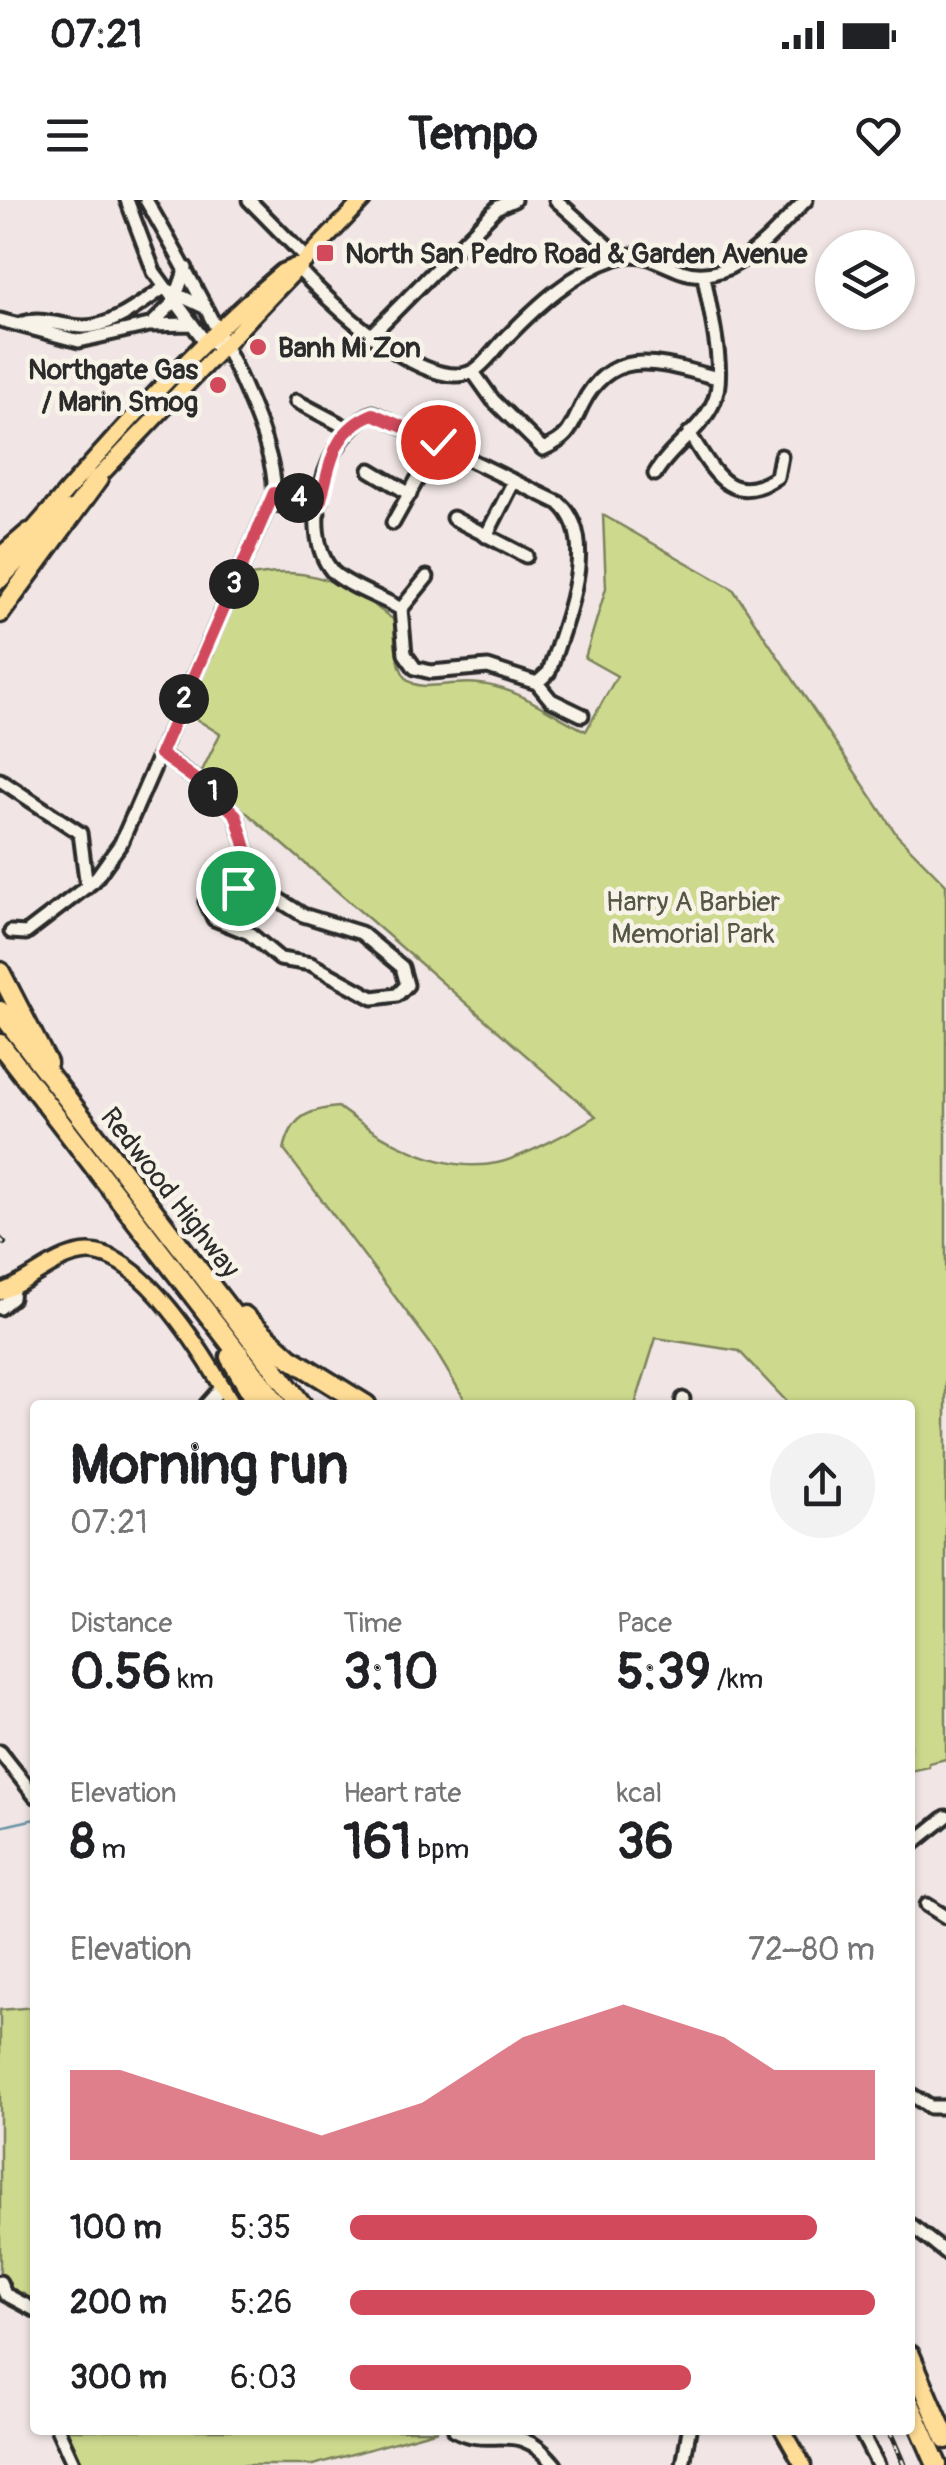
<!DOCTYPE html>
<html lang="en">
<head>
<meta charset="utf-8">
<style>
	:root { --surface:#fff; --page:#f2f2f2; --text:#202124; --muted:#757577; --accent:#d1495b }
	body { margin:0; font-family:Pangolin,sans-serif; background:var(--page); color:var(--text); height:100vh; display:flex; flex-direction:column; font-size:38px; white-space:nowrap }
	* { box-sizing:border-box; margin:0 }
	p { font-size:32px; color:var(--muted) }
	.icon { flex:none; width:55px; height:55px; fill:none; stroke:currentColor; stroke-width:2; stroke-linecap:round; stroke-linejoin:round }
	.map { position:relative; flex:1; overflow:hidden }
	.details { position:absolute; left:30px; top:1200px; width:885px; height:1035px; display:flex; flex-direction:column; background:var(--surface); border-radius:10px; box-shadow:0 2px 8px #0004 }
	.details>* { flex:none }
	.controls { position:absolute; left:815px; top:30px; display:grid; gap:20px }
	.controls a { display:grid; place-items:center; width:100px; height:100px; border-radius:50%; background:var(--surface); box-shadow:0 2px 8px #0004; font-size:50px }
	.pin { position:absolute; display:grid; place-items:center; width:85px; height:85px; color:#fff; margin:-42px; border:5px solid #fff; border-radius:50%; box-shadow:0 2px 10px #0007 }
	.km { position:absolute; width:50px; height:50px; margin:-25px; border-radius:50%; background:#222; color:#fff; font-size:28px; line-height:50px; text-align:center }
	.round { display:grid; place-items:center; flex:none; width:105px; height:105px; border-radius:52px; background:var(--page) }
	.headline { display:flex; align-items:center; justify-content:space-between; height:170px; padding:0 40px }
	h1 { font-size:55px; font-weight:700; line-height:75px }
	.stats { display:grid; grid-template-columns:repeat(3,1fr); gap:15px; height:170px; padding:10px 40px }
	.stats div { display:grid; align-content:center }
	.stats b { font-size:50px; font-weight:700 }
	.stats small { font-size:28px; font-weight:400 }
	.stats p { font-size:28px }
	.chart { height:280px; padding:20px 40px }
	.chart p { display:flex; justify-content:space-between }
	.chart svg { width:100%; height:180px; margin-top:10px; fill:var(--accent); opacity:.7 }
	ul { padding:0 40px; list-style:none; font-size:32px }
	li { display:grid; grid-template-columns:160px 120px 1fr; align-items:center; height:75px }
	li i { height:25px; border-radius:12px; background:var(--accent) }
	.status { display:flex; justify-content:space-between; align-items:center; height:70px; padding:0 50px; background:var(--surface); direction:ltr }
	.status svg { height:28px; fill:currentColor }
	header { display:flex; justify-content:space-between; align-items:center; height:130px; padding:0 40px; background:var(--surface); font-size:45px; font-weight:700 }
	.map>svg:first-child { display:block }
	.green { fill:#cdda8e; stroke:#7c825c; stroke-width:2.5 }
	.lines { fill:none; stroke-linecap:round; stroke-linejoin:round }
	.stream { stroke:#6993a4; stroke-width:2.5 }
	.minor-casing { stroke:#2b2b2b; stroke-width:19 }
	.major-casing { stroke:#2b2b2b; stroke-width:21 }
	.highway-casing { stroke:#2b2b2b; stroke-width:25 }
	.minor { stroke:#f7f3e8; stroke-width:11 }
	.major { stroke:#ffdd96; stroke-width:14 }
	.highway { stroke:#ffdd96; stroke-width:18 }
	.rail-casing { stroke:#2b2b2b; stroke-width:6 }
	.rail { stroke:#f7f3e8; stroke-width:2.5; stroke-dasharray:8; stroke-linecap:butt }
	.route-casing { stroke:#fff; stroke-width:20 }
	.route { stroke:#d1495b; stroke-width:12 }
	.poi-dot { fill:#d1495b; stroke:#f7f3e8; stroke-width:4 }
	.labels { text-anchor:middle; stroke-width:9; stroke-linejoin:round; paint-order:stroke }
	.poi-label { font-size:28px; font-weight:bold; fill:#2b2b2b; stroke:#f7f3e8; text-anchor:start }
	.park-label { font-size:28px; fill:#545744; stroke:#f7f3e8 }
	.street-label { font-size:28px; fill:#2b2b2b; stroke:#f7f3e8 }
</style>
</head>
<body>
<div class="status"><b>07:21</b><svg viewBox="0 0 49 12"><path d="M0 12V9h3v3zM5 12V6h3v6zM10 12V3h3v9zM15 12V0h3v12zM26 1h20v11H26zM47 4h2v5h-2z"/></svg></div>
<header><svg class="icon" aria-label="menu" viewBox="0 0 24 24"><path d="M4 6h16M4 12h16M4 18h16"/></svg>Tempo<svg class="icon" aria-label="heart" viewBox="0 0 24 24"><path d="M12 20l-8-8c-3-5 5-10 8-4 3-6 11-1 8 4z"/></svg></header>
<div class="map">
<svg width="946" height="2265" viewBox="0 0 946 2265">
	<rect width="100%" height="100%" fill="#f1e6e5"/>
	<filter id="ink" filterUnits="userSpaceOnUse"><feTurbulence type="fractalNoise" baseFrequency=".01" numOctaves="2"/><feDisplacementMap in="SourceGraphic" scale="20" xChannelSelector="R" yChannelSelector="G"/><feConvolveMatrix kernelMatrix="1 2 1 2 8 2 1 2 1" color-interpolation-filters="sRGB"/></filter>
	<g filter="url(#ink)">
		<!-- green -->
		<path class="green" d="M 603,315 L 733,389 L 897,635 L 946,685 L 946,1559 L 929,1563 L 929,1567 L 910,1571 L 910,1205 L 790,1205 L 739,1151 L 656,1138 L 635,1205 L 468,1205 L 433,1147 L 284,950 C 291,918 306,910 338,907 C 379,938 442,975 497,963 C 524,957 572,931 596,916 L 201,573 L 220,534 L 180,509 L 237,379 C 304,363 341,379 394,420 C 396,523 433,470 496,487 C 528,495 556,517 586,531 L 617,476 L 585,458 L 606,388 Z
			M 35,1807 L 35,2111 L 0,2087 L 0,1810 Z
			M 55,2230 L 438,2230 L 313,2265 L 75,2265 Z"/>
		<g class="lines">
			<!-- stream -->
			<path class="stream" d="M 0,1627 L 35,1619"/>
			<defs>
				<path id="minor" d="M 127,0 L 154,72 L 204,140 L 214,143
					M 249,0 L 305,57
					M 556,0 L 619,56
					M 296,66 C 324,98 427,196 473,171 C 485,165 496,147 506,138 C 537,106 573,72 616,58 C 642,49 658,63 681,71 C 732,89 774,31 806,0
					M 0,120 L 79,141 L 149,125 L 191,124
					M 153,123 L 174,102 L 186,68
					M 20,124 C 43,116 61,127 84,127 C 113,127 141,103 164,88 L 204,107
					M 371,135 L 498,7 L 514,0
					M 473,172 L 493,200 L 543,249 C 569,238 570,230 582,205 C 613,142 665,165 718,178
					M 296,201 L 349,229
					M 373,213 L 559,303 C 602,340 563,426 549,472 L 537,483 L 488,467 L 431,472 L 415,468 L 405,454 L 401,409 C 385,399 343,384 332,371 C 298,330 325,233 373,213 Z
					M 689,233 C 713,270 729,309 777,277 L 781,256
					M 370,270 L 410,294
					M 655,274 C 670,247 702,230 714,201 C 727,173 709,107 704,76
					M 274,293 L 320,303
					M 271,303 L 318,313
					M 453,318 L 526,356
					M 393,323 L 438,242
					M 486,336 L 514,281
					M 401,409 L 427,377
					M 537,483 L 551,500 L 582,515
					M 161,554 L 210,590 L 236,615 L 257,686
					M 0,580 L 80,633 L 87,687
					M 219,681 L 238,687 L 257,686 L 303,715 L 361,733 L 402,767 L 407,785 L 397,795 L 373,798 L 311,764 L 280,759 L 249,733 L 214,719 L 206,701 Z
					M 11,732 L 26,733 L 94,681 L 121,643 L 274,293 C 279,231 179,57 146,0
					M 0,1108 L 12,1098 L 13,1088
					M 206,1205 L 222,1187
					M 682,1205 L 683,1199
					M 0,1552 L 35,1596
					M 910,1646 L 946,1617
					M 927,1705 L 946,1717
					M 910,1894 L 930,1907 L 946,1907
					M 910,2025 L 946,2053
					M 0,2082 L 5,2094 L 35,2110
					M 58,2230 L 74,2265
					M 455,2230 C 492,2250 517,2217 555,2265
					M 860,2230 L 878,2265
					M 683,2265 L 689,2230"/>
				<path id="major" d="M 90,286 L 363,0
					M 0,367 C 91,264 177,161 282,72 L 296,66
					M 0,381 L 68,309
					M 0,1092 C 29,1083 53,1057 83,1053 C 140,1045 208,1161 233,1205
					M 783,2230 L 803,2265"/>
				<path id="highway" d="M 0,358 L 29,333
					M 0,413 L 98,279
					M 0,772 L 47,863
					M 0,811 L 302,1205
					M 0,844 L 278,1205
					M 244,1116 L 290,1158 L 366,1205
					M 230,1157 L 259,1205
					M 910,2155 L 946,2239
					M 910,2204 L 937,2265"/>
			</defs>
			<!-- minor casing -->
			<use href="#minor" class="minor-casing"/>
			<!-- major casing -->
			<use href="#major" class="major-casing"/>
			<!-- highway casing -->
			<use href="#highway" class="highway-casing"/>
			<!-- minor -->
			<use href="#minor" class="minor"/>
			<!-- major -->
			<use href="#major" class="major"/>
			<!-- highway -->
			<use href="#highway" class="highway"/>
			<defs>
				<path id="rail" d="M 0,1039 L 4,1043
					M 889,2230 L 904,2265"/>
			</defs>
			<!-- rail casing -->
			<use href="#rail" class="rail-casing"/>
			<!-- rail -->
			<use href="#rail" class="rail"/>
		</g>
	</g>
	<g class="lines" filter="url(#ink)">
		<defs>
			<path id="route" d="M 238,688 L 257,686 L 236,615 L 210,590 L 160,554 L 274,293 L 320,303 C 331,265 331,231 373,214 L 438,242"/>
		</defs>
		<!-- route casing -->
		<use href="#route" class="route-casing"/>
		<!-- route -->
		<use href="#route" class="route"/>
	</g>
	<!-- markers -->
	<g class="poi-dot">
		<rect x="315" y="43" width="20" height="20" rx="5"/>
		<circle cx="258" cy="147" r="10"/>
		<circle cx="218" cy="185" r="10"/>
	</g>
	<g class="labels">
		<!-- poi labels -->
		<g class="poi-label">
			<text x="345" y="63">North San Pedro Road &amp; Garden Avenue</text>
			<text x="278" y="157">Banh Mi Zon</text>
			<text x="198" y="179" text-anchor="end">Northgate Gas<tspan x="198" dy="32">/ Marin Smog</tspan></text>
		</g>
		<!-- park labels -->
		<g class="park-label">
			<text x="693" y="711">Harry A Barbier<tspan x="693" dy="32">Memorial Park</tspan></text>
		</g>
		<!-- street labels -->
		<g class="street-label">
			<text transform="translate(171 992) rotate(52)" y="10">Redwood Highway</text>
		</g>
	</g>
</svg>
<div class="controls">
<a><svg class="icon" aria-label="layers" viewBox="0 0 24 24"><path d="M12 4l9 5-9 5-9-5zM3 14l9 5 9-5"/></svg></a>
</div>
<div class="pin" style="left:238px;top:688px;background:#1e9e55"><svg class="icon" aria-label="arrive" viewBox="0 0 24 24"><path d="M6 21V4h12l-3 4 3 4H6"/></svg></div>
<div class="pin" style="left:438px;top:242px;background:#d93025"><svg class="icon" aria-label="check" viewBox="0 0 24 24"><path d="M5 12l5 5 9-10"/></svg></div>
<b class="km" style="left:213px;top:592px">1</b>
<b class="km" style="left:184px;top:499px">2</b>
<b class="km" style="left:234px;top:384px">3</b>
<b class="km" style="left:299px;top:298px">4</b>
<section class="details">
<div class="headline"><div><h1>Morning run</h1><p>07:21</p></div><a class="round"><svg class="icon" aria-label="share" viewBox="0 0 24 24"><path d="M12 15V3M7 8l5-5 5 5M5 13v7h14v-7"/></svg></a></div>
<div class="stats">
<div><p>Distance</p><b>0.56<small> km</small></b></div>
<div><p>Time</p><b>3:10</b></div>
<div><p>Pace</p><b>5:39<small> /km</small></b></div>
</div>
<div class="stats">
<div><p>Elevation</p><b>8<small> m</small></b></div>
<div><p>Heart rate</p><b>161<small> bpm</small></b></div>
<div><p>kcal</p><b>36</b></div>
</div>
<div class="chart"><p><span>Elevation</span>72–80 m</p>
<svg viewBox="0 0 160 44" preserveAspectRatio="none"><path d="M0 44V22L10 22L20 26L30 30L40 34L50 38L60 34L70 30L80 22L90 14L100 10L110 6L120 10L130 14L140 22L150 22L160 22V44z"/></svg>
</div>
<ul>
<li><b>100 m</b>5:35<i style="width:89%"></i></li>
<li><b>200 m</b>5:26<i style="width:100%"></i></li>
<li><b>300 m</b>6:03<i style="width:65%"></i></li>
</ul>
</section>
</div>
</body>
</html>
